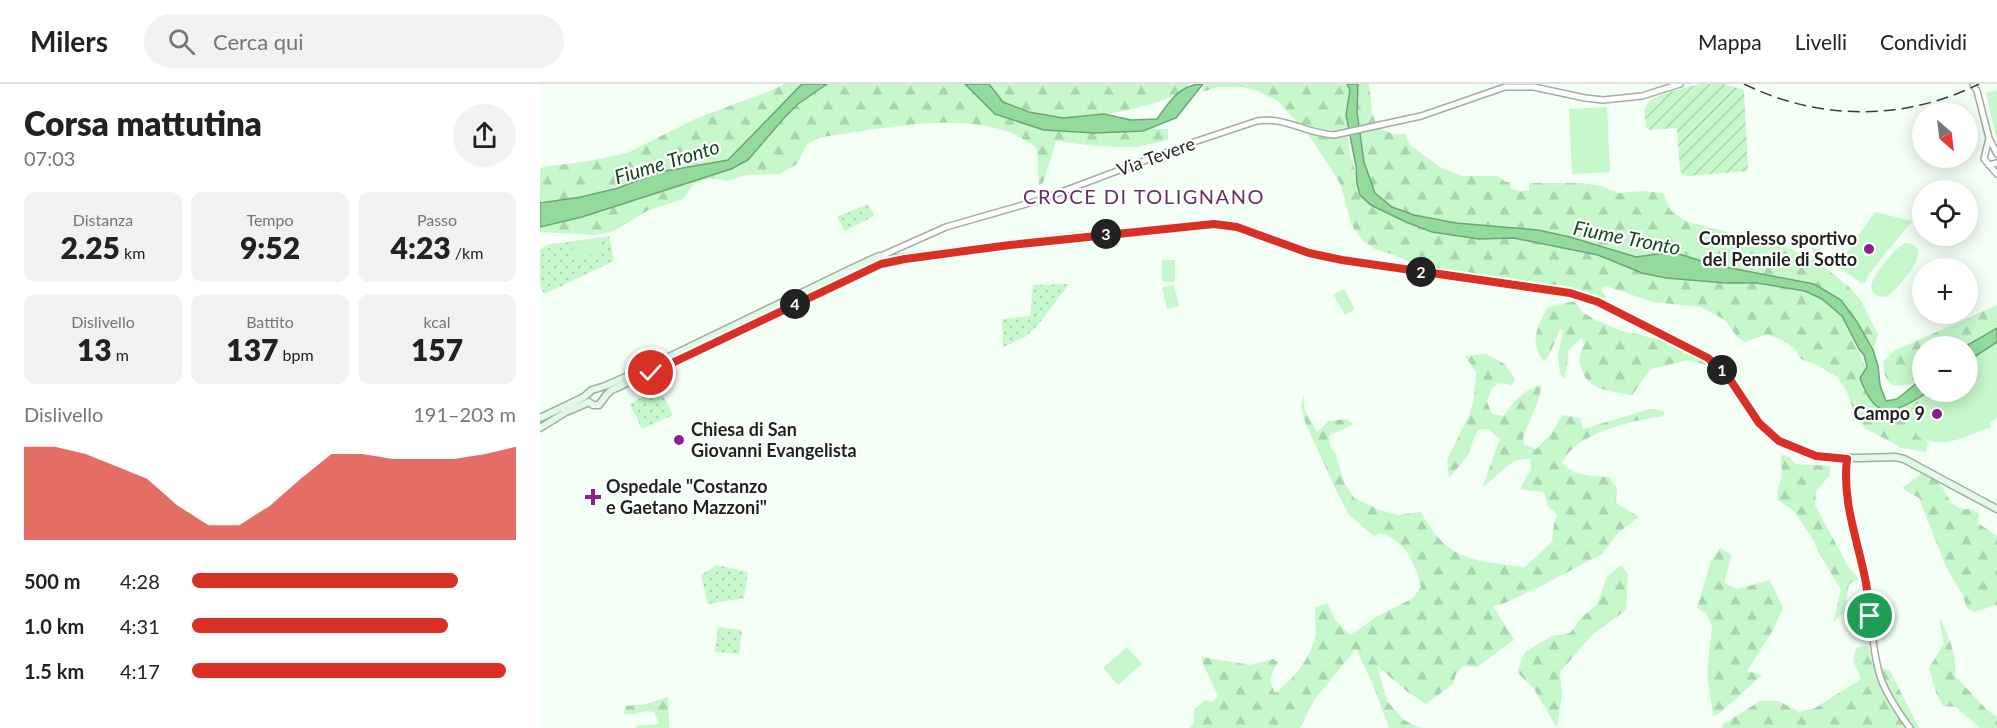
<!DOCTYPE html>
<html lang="it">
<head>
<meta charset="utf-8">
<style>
	:root { --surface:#fff; --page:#f2f2f2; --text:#222; --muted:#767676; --line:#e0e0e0; --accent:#d93025 }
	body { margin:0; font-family:Lato,sans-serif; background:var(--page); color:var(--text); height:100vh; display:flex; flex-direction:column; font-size:22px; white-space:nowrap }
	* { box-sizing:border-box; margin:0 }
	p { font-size:20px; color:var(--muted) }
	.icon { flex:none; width:33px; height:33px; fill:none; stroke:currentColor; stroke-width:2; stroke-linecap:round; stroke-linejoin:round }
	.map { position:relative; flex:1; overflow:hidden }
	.details { display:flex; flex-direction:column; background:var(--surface); width:540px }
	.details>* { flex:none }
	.needle { width:39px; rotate:152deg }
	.buttons { position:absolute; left:1372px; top:18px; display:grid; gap:12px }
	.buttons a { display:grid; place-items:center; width:66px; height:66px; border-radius:50%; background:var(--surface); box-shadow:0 3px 15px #0003; font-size:30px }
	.pin { position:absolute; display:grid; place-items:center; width:51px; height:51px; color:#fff; margin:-26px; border:3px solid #fff; border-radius:50%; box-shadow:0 2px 6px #0007 }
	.km { position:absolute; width:30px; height:30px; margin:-15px; border-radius:50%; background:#222; color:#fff; font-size:16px; line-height:30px; text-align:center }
	.round { display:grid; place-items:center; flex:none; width:63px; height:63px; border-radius:32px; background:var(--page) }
	.headline { display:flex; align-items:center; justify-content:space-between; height:102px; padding:0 24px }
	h1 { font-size:33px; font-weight:800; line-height:45px }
	.metrics { display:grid; grid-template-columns:repeat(3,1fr); gap:9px; height:102px; padding:6px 24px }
	.metrics div { display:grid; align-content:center; border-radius:12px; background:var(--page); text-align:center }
	.metrics b { font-size:30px; font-weight:800 }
	.metrics small { font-size:16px; font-weight:400 }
	.metrics p { font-size:16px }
	.chart { height:168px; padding:12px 24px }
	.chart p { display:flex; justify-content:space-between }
	.chart svg { width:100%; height:108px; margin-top:6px; fill:var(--accent); opacity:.7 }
	ul { padding:0 24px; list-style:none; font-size:20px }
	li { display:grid; grid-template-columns:96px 72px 1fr; align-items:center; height:45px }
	li i { height:15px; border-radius:8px; background:var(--accent) }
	header { display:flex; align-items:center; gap:36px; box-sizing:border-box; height:84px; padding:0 30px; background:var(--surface); border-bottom:2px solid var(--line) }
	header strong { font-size:28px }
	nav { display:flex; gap:33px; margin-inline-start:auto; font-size:21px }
	.search { width:420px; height:54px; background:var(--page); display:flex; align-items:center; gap:15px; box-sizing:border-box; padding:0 21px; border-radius:33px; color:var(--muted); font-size:22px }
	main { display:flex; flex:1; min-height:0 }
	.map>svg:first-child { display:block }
	.forest { fill:url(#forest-firs) }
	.park { fill:url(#park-dots) }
	.garden { fill:url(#garden-furrows) }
	.pitch { fill:#c6f8cb }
	.water { fill:#93db9c; stroke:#70a476; stroke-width:1.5 }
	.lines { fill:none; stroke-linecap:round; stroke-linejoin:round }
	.tertiary-casing { stroke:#a3ada4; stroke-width:8 }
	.secondary-casing { stroke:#a3ada4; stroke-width:9 }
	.tertiary { stroke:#fff; stroke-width:5 }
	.secondary { stroke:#e2f9e5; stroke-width:6 }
	.rail { stroke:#393e39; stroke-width:1.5; stroke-dasharray:12 6; stroke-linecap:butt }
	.route-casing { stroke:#fff; stroke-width:12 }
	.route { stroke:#d93025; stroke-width:8 }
	.poi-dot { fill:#89228a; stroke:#fff; stroke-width:2 }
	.labels { text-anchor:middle; stroke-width:4.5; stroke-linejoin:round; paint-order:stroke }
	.street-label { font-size:18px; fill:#1f231f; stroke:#fff }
	.poi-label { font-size:18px; font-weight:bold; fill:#1f231f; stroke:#fff; text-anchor:end }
	.water-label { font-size:20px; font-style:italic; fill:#13471f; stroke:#fff }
	.neighbourhood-label { font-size:20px; letter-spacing:1.5px; fill:#633163; stroke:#fff }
</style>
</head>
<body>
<header>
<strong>Milers</strong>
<div class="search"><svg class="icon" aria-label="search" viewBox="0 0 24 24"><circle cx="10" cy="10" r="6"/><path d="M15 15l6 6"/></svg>Cerca qui</div>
<nav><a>Mappa</a><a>Livelli</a><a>Condividi</a></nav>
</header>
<main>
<section class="details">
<div class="headline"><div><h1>Corsa mattutina</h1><p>07:03</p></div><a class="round"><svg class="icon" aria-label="share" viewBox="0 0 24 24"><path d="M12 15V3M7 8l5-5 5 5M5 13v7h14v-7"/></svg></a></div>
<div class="metrics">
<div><p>Distanza</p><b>2.25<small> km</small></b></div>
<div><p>Tempo</p><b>9:52</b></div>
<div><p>Passo</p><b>4:23<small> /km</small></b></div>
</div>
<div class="metrics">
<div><p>Dislivello</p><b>13<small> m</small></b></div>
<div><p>Battito</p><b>137<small> bpm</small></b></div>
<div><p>kcal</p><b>157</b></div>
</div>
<div class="chart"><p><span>Dislivello</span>191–203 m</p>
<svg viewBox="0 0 160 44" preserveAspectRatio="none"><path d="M0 44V6L10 6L20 9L30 14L40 19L50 30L60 38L70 38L80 30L90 19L100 9L110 9L120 11L130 11L140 11L150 9L160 6V44z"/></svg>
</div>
<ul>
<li><b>500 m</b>4:28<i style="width:82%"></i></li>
<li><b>1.0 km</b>4:31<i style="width:79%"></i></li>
<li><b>1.5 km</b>4:17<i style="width:97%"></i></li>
</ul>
</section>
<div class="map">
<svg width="1457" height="644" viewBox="0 0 1457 644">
	<defs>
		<pattern id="forest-firs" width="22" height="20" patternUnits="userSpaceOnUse" patternTransform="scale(1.5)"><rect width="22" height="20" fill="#c6f8cb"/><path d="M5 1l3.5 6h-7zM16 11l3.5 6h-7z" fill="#aad4ae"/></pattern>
		<pattern id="park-dots" width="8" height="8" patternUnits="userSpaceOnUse" patternTransform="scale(1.5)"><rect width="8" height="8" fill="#c6f8cb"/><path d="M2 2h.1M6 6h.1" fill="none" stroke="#aad4ae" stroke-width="1.8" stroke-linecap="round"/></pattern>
		<pattern id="garden-furrows" width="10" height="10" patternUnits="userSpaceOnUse" patternTransform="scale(1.5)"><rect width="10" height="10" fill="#c6f8cb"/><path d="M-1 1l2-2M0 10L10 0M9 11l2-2" fill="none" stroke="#aad4ae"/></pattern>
	</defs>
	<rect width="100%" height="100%" fill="#f4fff5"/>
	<!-- forest -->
	<path class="forest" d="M 245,0 L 262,0 L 188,76 L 151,81 L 41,113 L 0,119 L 0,85 L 3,83 L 49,77 L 87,69 L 157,34 L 230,7 Z
		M 287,0 L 425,0 L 455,30 L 581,48 L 603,47 L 614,43 L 615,45 L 628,45 L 628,56 L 597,63 L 556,62 L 516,57 L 503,99 L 499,101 L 497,65 C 448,20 343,45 282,53 L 267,60 L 257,80 L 240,90 L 207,91 L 187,97 L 170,94 L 154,100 L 143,115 L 107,127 L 74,147 L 55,151 L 0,148 L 0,143 L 42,133 L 191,85 L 208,76 L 244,34 L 258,20 Z
		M 449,0 L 649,0 C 636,21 546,36 521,34 C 507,32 475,26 463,18 C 458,14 453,5 449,0 Z
		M 664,0 L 807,0 L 810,6 L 806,31 L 809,67 L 816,89 L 817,100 L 820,111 L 831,121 L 866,138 L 892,148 L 939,155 L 974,154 L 1058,171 L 1102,189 L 1126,194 L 1186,199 L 1217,199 L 1265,207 L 1282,215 L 1302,232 L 1326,284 L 1320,294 L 1326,310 L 1362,324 L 1388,308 L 1399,308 L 1396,310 L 1377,351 L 1388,358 L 1386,368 L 1362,364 L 1326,345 L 1314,327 L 1306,306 L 1297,293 L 1277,281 L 1261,275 L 1255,265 L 1242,256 L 1227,250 L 1205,258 L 1198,254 L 1185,236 L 1161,223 L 1113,218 L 1066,202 L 1061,205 L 1067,214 L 993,199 L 879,183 L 857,172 L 835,165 L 823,157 L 814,145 L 810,136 L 801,101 L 784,74 L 767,49 L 738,17 L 715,6 L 701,3 L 678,3 L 662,8 Z
		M 818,0 L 829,0 L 832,28 L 838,44 L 853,50 L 865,50 L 870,61 L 900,83 L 922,92 L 957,92 L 966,98 L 970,98 L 971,105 L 981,107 L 989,106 L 989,99 L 1042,99 L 1061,102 L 1079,109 L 1102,107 L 1123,109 L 1130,126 L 1145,137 L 1247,164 L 1276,176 L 1309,203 L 1320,215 L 1338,251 L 1333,266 L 1301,216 L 1255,195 L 1175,181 L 1132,168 L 1096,173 L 1030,153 L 998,146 L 916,139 L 874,131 L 852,123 L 835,109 L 824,78 L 817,28 Z
		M 1035,217 L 1042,228 L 1056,236 L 1082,247 L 1126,257 L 1165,278 L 1169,282 L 1149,276 L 1111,285 L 1092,311 C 1084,310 1060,306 1055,302 C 1041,294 1035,275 1044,261 L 1042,253 L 1029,266 L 1025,294 L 1020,290 L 1018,273 L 1023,246 L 1020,245 L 1009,272 L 1004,277 C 988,258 998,242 1008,223 Z
		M 1457,221 L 1457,244 L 1426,262 L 1383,262 L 1383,294 C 1373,302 1365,302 1352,301 L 1345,292 L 1343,278 L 1354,267 Z
		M 1457,258 L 1457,266 L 1428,285 L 1428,277 Z
		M 946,270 L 965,280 L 975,295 L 972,301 L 959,299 L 952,304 L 947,318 L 952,330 L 963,332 C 974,318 983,305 1002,301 L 998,317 L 983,353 L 984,360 L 996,365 L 1012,349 L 1022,331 L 1040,334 L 1043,345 L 1110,325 L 1125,327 L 1123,332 C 1092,337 1036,348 1022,379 C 1033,392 1052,392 1069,393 L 1077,404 L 1076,419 L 1099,433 L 1078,449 L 1062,470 L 997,504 L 965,519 L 953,522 L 974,556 L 937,583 L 923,582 L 916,590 L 913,600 L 886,620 L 869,609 L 837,582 L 847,617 L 864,636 L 880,644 L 849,644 L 833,601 L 816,565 L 774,616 L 760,644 L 650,644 L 654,639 L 654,626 L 665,616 L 673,618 L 678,612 L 663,580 L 662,573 L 711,581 L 733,575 L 738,578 C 731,590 728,596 735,609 C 753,596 770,575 775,553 C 777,544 775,533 775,524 L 787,519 L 796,537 L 810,551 L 838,532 L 873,514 L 881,503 C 875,478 866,457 840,449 L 834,452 L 809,431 L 797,408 L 765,338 L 761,322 L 764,311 L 765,326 L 777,348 L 789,337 L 807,335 L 813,340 L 789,352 L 790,361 L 796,371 L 804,398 L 814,414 L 840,426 L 858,431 L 880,428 C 888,439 896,453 907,462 C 924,478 962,480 985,483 L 1012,458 L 1014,440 L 1018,430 L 1008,423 L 1004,408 L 980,405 L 991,385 L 990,374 L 974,377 L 942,404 L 960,355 L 948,345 L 938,346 L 926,374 L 909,394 L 907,376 L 930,329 L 934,314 L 936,288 L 925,272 Z
		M 1241,371 L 1249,373 L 1255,380 L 1290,382 L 1290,391 L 1276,407 L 1275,421 L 1309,484 L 1319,495 L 1309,500 L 1304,529 L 1293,538 L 1301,506 L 1278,467 L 1273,456 L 1255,428 L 1238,416 L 1237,407 L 1242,392 Z
		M 1383,388 C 1387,391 1393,393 1396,396 C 1409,408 1408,428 1432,425 L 1439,430 L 1438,439 L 1457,452 L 1457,521 L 1434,528 L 1427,524 L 1422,510 L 1407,485 L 1379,414 L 1362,404 Z
		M 1180,464 L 1192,471 L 1184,499 L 1198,505 L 1230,496 L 1243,524 L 1233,546 L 1207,587 L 1222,591 L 1180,629 L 1173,632 L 1167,589 L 1172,542 L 1166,529 L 1157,524 L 1171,477 Z
		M 1081,481 L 1088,490 L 1086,526 L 1052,551 L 1020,588 L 1022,611 L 1017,644 L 994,605 L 977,588 L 985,568 L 1012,552 L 1030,549 L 1043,532 L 1057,521 L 1067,493 Z
		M 1399,533 C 1409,553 1417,570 1415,592 L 1447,626 L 1457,633 L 1457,644 L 1440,644 L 1416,623 L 1403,622 L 1397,611 L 1389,584 L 1404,560 Z
		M 1328,561 L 1333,580 L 1350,587 L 1379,644 L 1182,644 L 1182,641 L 1220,617 L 1239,617 L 1259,628 L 1275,624 L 1321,595 L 1313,576 L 1316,564 Z
		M 128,613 L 129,641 L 130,644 L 96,644 L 96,642 L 119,640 L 114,628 C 102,625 96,632 84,630 L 85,622 L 106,620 Z"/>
	<!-- park -->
	<path class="park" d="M 328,120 L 334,132 L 305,147 L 297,133 Z
		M 69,152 L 74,177 L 4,210 L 0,201 L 0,166 L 6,161 Z
		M 1272,164 L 1278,165 L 1290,178 L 1282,181 C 1275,176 1273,172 1272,164 Z
		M 529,200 L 497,242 L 485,253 L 463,263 L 462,235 L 490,232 L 493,201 Z
		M 119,303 L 133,331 L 102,345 L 90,320 Z
		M 177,481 L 208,488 L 204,514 L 168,520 L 161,491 Z
		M 178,543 L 202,546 L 199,570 L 175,568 Z"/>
	<!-- garden -->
	<path class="garden" d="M 1160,0 L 1184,0 L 1204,6 L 1208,87 L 1147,92 L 1143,91 L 1140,86 L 1137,44 L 1110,46 L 1106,43 C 1106,37 1104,29 1105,24 C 1108,10 1147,4 1160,0 Z"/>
	<!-- pitch -->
	<path class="pitch" d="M 1457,6 L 1457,57 L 1446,9 Z
		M 1067,23 L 1070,88 L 1032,90 L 1029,25 Z
		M 1335,128 L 1372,137 L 1329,190 L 1325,199 L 1321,199 L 1297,182 Z
		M 57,156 L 59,170 L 34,174 L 32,159 Z
		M 1366,159 C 1398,162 1358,204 1348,212 C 1339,214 1333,212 1331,203 C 1332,192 1356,162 1366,159 Z
		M 622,176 L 635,176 L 635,198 L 622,198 Z
		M 634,201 L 639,222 L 627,225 L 622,203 Z
		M 804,205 L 815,225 L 805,231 L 793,211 Z
		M 1457,266 L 1457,334 L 1450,339 L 1451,343 C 1426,352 1402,367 1377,352 L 1374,337 L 1378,323 L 1399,308 L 1428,308 L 1428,285 Z
		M 587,563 L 602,580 L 578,601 L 563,584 Z"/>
	<!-- water -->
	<path class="water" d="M 262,0 L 287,0 L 258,20 L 244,34 L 208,76 L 191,85 L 42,133 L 0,143 L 0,119 L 41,113 L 78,104 L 120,88 L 188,76 Z
		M 425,0 L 449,0 L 463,18 L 489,28 L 523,34 L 564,30 L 591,36 L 617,35 C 630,17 640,0 663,0 L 636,34 L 603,47 L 555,49 L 504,46 L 455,30 Z
		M 807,0 L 818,0 L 817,28 L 824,78 L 835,109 L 852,123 L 874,131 L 916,139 L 998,146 L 1030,153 L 1096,173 L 1132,168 L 1175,181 L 1274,200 L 1301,216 L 1317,238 L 1333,266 L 1338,282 L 1340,301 L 1346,317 L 1357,315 L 1383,294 L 1383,308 L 1388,308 C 1354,329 1337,340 1320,294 L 1327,283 L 1324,271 L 1319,265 L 1302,232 L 1282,215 L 1265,207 L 1217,199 L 1186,199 L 1126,194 L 1102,189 L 1058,171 L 974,154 L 939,155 L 892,148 L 866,138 L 831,121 L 820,111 L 817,100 L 816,82 L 806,31 L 810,6 Z
		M 1457,244 L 1457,258 L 1428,277 L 1428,262 L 1426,262 Z"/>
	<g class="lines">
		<defs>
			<path id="tertiary" d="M 1433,0 L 1437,7 L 1449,54 L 1457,70
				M 1449,54 L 1444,75 L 1457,90
				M 1449,81 L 1457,79
				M 341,172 L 406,143 L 500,116 L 654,58 L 717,37 C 744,32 767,50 794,51 L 881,32 L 965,3 L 994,3 L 1045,14 L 1063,16 L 1102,12 L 1140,0
				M 1307,375 C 1302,418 1319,455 1326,497 C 1331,528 1331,562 1340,592 C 1346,610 1359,629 1370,644"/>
			<path id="secondary" d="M 343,176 L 531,153 L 674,140 L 697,143 L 769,169 L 802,176 L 1030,209 C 1067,218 1103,240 1137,258 C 1152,266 1168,272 1180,284 C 1194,298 1201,317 1214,332 C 1254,382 1298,374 1355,373 L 1364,375 L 1457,425
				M 0,334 L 44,313 L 52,306 L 65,302 L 106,284 L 311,185 L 339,172 L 343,174 L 342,179
				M 0,344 L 26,328 L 49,318 L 53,321 L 59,321 L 67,310 L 72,306 L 339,180 L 347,179"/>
		</defs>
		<!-- tertiary casing -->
		<use href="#tertiary" class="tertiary-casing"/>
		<!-- secondary casing -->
		<use href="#secondary" class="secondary-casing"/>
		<!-- tertiary -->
		<use href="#tertiary" class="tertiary"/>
		<!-- secondary -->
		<use href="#secondary" class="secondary"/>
		<!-- rail -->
		<path class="rail" d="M 1204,0 C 1280,37 1364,37 1439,0"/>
	</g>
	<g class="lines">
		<defs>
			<path id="route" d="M 111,289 L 341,180 L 365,175 L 470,161 L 674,140 L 697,143 L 769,169 L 802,176 L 1030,209 L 1058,218 L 1168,274 L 1189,294 L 1219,339 L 1239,357 L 1276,372 L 1307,375 C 1302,417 1317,454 1325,494 C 1328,507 1328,519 1330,532"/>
		</defs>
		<!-- route casing -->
		<use href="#route" class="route-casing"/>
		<!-- route -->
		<use href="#route" class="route"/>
	</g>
	<!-- markers -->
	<g class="poi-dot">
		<circle cx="1329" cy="165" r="6"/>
		<circle cx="1397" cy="330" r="6"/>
		<circle cx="139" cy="356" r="6"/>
		<path d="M50 404h6v6h6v6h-6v6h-6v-6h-6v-6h6z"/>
	</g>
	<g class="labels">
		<!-- street labels -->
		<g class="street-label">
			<text transform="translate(616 73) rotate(-20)" y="6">Via Tevere</text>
		</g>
		<!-- poi labels -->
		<g class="poi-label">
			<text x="1317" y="161">Complesso sportivo<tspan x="1317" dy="21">del Pennile di Sotto</tspan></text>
			<text x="1385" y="336">Campo 9</text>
			<text x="151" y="352" text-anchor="start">Chiesa di San<tspan x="151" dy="21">Giovanni Evangelista</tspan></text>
			<text x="66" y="409" text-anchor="start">Ospedale "Costanzo<tspan x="66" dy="21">e Gaetano Mazzoni"</tspan></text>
		</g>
		<!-- water labels -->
		<g class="water-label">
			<text transform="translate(127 78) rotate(-17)" y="7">Fiume Tronto</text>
			<text transform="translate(1087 154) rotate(11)" y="7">Fiume Tronto</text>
		</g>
		<!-- neighbourhood labels -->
		<g class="neighbourhood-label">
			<text x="604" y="120">CROCE DI TOLIGNANO</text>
		</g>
	</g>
</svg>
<div class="buttons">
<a><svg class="needle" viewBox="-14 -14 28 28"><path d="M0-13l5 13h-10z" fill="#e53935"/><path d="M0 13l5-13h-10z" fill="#767676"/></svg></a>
<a><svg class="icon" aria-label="locate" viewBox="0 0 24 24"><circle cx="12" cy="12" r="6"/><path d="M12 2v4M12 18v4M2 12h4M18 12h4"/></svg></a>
<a>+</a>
<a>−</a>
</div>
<div class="pin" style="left:1330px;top:532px;background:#1e9e55"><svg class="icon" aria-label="arrive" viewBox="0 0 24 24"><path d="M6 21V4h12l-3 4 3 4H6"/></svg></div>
<div class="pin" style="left:111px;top:289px;background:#d93025"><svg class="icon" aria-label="check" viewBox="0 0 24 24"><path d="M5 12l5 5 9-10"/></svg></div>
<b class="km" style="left:1182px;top:286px">1</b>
<b class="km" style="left:881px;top:188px">2</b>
<b class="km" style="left:566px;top:150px">3</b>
<b class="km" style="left:255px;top:220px">4</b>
</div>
</main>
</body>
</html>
